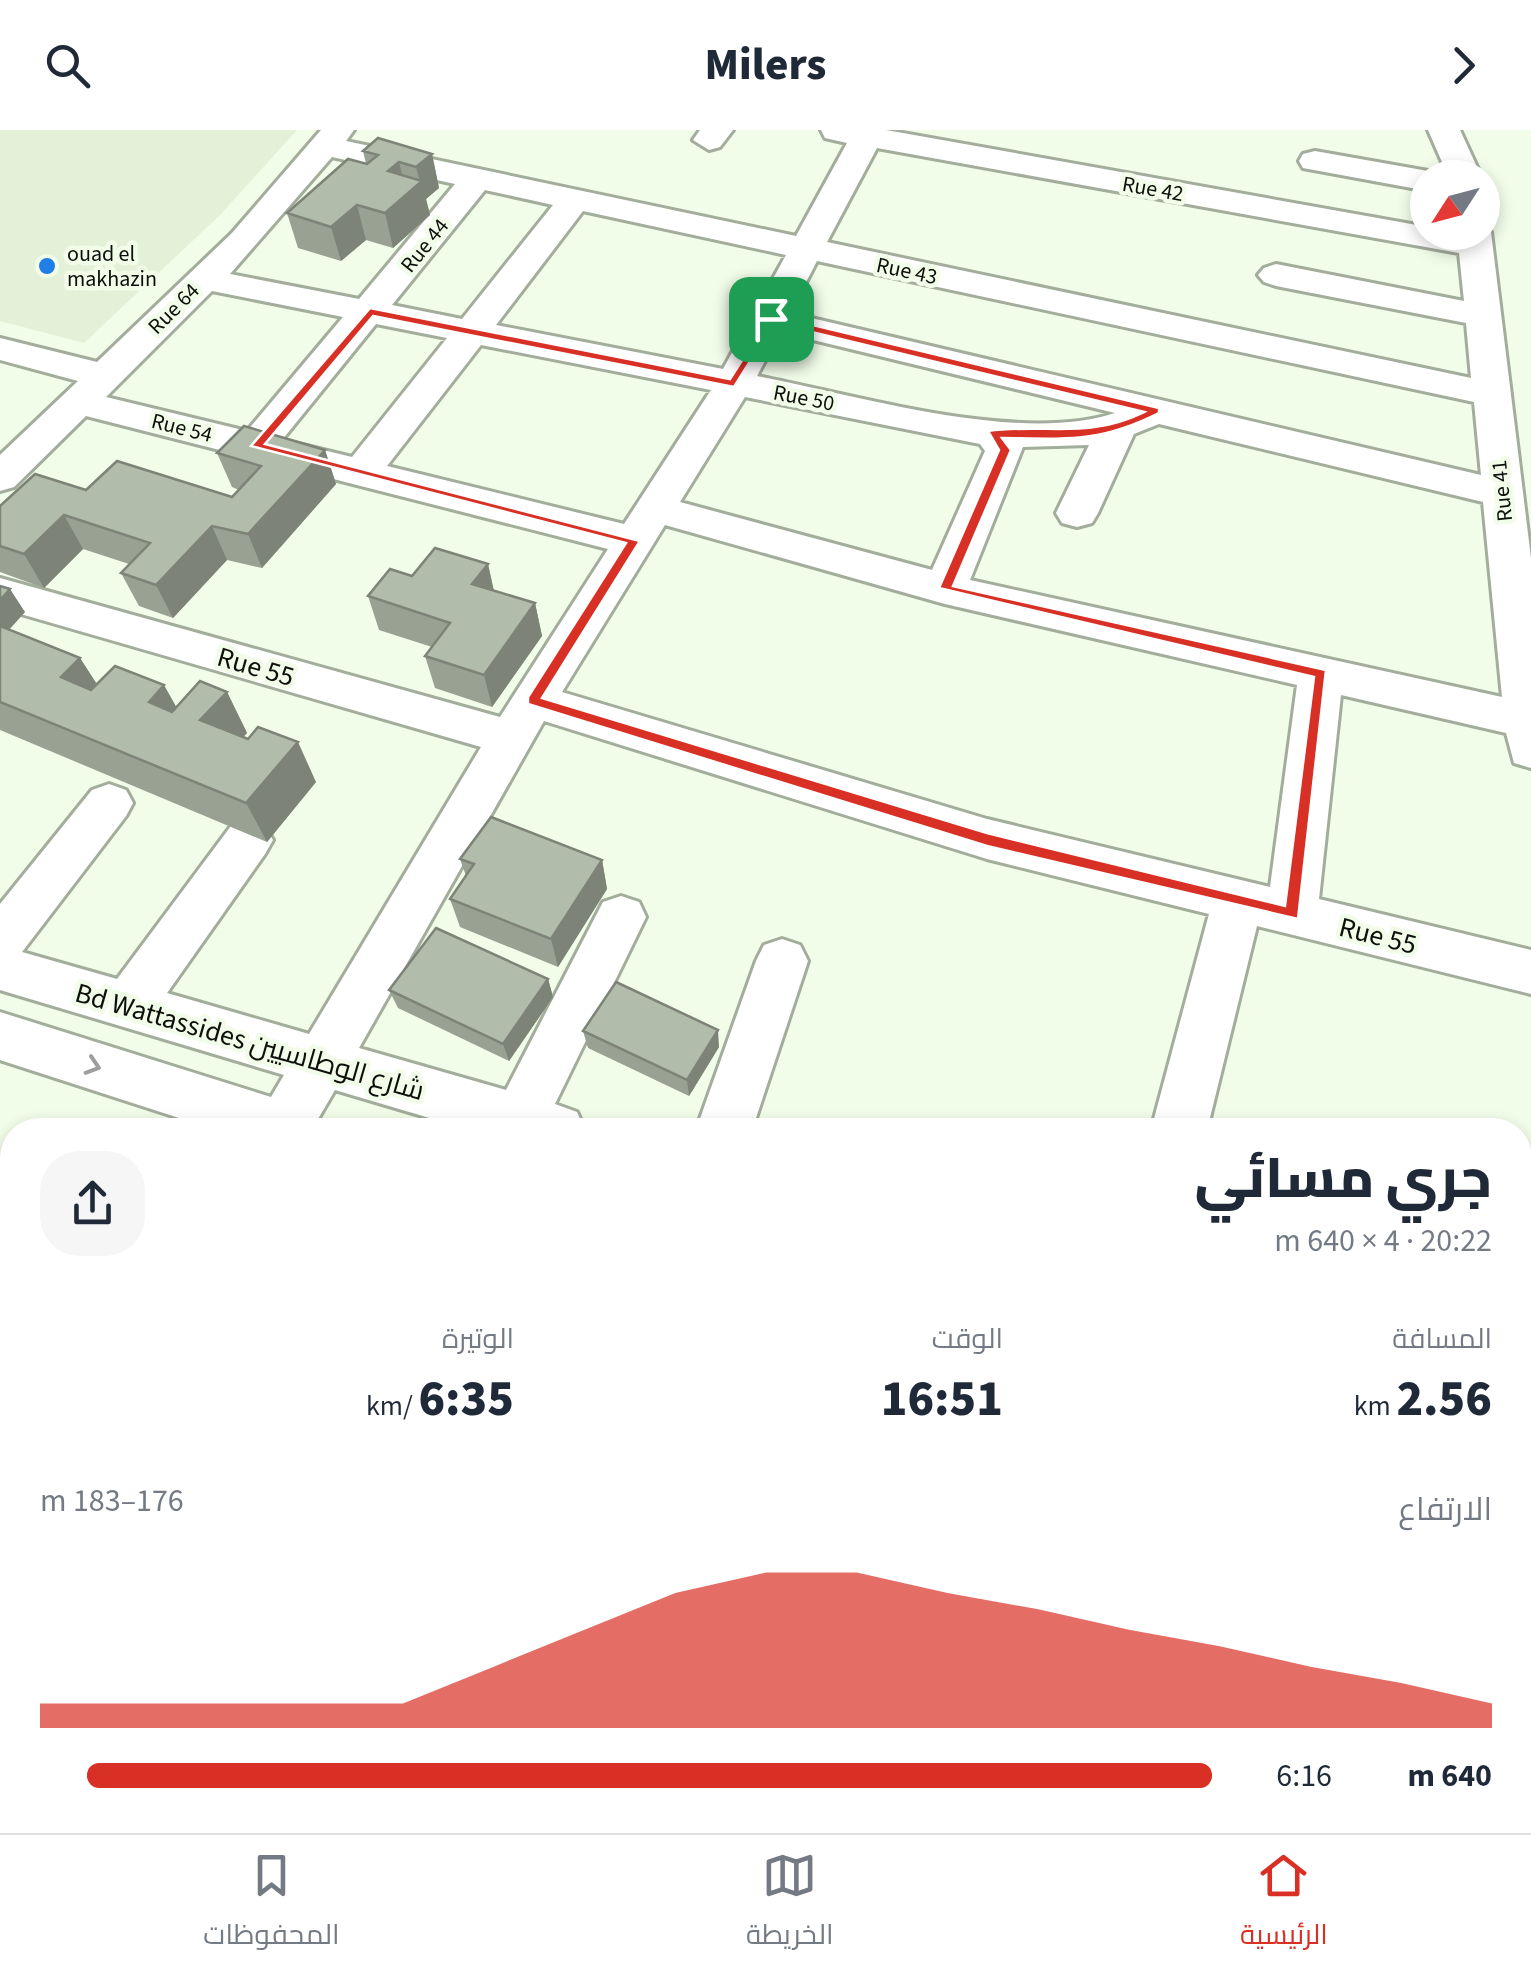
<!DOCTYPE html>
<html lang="ar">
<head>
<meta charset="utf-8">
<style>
	:root { --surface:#fff; --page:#f6f6f7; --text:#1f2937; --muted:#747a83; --line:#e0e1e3; --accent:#d93025 }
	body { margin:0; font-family:"Source Sans 3",Cairo,sans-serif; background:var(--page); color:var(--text); direction:rtl; height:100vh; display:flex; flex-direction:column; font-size:38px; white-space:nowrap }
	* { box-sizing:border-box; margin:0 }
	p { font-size:32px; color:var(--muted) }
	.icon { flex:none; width:55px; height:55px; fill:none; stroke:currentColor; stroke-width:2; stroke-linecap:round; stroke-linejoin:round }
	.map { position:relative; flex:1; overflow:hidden; direction:ltr }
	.panel { position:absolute; left:0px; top:988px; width:1532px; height:718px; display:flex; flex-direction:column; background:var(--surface); border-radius:40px 40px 0 0; box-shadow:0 5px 15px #0003; direction:rtl }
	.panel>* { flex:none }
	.needle { width:65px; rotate:234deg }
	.tools { position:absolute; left:1410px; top:30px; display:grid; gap:20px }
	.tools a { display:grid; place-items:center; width:90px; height:90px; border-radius:50%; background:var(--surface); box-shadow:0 5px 15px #0003; font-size:50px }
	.pin { position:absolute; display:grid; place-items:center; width:85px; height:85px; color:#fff; margin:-42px; border-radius:20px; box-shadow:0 5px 15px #0006 }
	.round { display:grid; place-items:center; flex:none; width:105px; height:105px; border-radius:40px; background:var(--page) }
	.overview { display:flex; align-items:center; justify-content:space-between; height:170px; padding:0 40px }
	h1 { font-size:55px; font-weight:800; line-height:75px }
	.figures { display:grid; grid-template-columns:repeat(3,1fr); gap:15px; height:170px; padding:10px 40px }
	.figures div { display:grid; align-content:center }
	.figures b { font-size:50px; font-weight:800 }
	.figures small { font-size:28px; font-weight:400 }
	.figures p { font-size:28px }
	.chart { height:280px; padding:20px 40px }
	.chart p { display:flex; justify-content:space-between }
	.chart svg { width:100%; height:180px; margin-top:10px; fill:var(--accent); opacity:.7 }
	ul { padding:0 40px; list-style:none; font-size:32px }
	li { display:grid; grid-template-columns:160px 120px 1fr; align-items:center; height:75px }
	li i { height:25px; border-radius:12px; background:var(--accent) }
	header { display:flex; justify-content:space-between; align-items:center; height:130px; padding:0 40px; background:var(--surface); font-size:45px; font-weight:800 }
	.menu { display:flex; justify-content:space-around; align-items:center; height:140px; border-top:2px solid var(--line); background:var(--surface); font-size:28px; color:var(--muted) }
	.menu a { display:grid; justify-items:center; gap:5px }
	.menu .selected { color:var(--accent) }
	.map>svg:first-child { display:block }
	.built { fill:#e3f1d8 }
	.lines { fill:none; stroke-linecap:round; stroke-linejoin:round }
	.minor-casing { stroke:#a3ad9c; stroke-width:6 }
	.minor { fill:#fff; fill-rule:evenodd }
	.wall { fill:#99a292 }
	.shaded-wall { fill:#7d8477 }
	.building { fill:#b2bcaa; stroke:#7d8477; stroke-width:2.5 }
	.oneway { stroke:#9e9f9d }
	.route { fill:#d93025; stroke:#fff; stroke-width:2.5; fill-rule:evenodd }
	.poi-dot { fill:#207ee7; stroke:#f1fce9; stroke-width:4 }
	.labels { text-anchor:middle; stroke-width:9; stroke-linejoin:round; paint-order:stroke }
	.far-street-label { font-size:22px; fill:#0d100a; stroke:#f1fce9 }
	.far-poi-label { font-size:22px; fill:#0d100a; stroke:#f1fce9; text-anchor:start }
	.street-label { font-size:28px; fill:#0d100a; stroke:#f1fce9 }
</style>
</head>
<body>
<header><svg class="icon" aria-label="forward" viewBox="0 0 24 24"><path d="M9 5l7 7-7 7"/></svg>Milers<svg class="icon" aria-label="search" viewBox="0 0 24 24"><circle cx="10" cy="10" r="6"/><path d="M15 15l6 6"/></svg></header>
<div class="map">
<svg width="1531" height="1703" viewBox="0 0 1531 1703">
	<rect width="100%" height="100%" fill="#f1fce9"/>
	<!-- built -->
	<path class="built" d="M 0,0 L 297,0 L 220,85 L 84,213 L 0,191 Z"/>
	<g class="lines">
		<defs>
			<path id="minor" d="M 321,0 L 354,0 L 346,11 L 796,106 L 847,13 L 825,8 L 821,0 L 886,0 L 1428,97 L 1428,102 L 1482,102 L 1482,94 L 1486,95 L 1491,102 L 1531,428 L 1531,638 L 1514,633 L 1506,603 L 1341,565 L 1319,769 L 1531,820 L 1531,864 L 1257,796 L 1207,1000 L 1151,1000 L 1209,784 L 987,729 L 544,591 L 359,918 L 506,960 L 603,772 L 621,766 L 639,772 L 646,787 L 555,974 L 577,982 L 585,1000 L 470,1000 L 335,960 L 318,989 L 323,1000 L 216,1000 L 0,930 L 0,882 L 271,967 L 284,945 L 0,860 L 0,774 L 92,660 L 109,654 L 126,660 L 133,673 L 126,686 L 22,822 L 117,849 L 231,696 L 248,690 L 265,696 L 273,710 L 265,724 L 167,863 L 309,904 L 481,617 L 0,478 L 0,448 L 500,587 L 608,419 L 86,286 L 14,357 L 0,361 L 0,325 L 78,251 L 0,230 L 0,208 L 97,232 L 232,103 ZM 877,18 L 1459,123 L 1464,171 L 1276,134 L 1264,138 L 1258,145 L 1264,152 L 1276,156 L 1466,193 L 1471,248 L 827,112 ZM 332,27 L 455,54 L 359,169 L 230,144 ZM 485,60 L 553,75 L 462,189 L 392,175 ZM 583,81 L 786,125 L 723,239 L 496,195 ZM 817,131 L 1474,272 L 1481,345 L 790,183 ZM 212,161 L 343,187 L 247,301 L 106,267 ZM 376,194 L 447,208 L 352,327 L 282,310 ZM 780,202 L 1115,283 C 1019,315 857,265 757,246 ZM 481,215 L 711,260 L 624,394 L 387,336 ZM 745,267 L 980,314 L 985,321 L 932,440 L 680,372 ZM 1159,294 L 1483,372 L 1502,567 L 970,450 L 1023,317 L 1089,315 L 1056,383 L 1062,393 L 1077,397 L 1092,393 L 1098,383 L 1134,304 ZM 665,395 L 945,474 L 1297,555 L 1270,757 L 987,689 L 562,562 Z
				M 700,0 L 733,0 L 720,17 L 709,20 L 693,10 Z
				M 1428,0 L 1460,0 L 1482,48 L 1449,48 Z
				M 1315,21 L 1428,41 L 1442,48 L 1428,48 L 1428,61 L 1303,38 L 1299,31 L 1303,24 Z
				M 782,809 L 800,815 L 808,831 L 752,1000 L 696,1000 L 756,831 L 764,815 Z
				M 1520,1124 L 1531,1125 L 1531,1183 L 1520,1182 Z
				M 0,1142 L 12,1147 L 12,1208 L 0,1203 Z
				M 1520,1201 L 1531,1203 L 1531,1265 L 1520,1263 Z
				M 1531,1399 L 1531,1588 L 1520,1593 L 1520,1403 Z
				M 12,1405 L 12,1488 L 0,1494 L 0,1410 Z
				M 1520,1660 L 1531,1664 L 1531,1703 L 1473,1703 L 1474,1692 L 1520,1692 Z
				M 540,1692 L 632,1692 L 637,1703 L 544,1703 Z
				M 842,1692 L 915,1692 L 914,1703 L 840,1703 Z
				M 1079,1692 L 1152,1692 L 1151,1703 L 1077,1703 Z"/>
		</defs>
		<!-- minor casing -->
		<use href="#minor" class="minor-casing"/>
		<!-- minor -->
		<use href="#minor" class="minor"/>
	</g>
	<!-- wall -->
	<path class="wall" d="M 363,21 L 432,24 L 439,58 L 426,69 L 430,85 L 393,118 L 366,110 L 341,131 L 298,118 L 287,83 L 366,34 Z
		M 325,320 L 336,354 L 262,438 L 227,430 L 173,488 L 139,476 L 121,443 L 129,434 L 83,419 L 44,458 L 0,442 L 0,376 L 86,360 L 232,367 L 239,360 L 232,357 L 217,323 Z
		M 488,434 L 494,461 L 535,473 L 542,506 L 492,577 L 435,558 L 425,526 L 432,517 L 379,500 L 368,466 L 412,446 Z
		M 0,456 L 25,482 L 9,500 L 80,528 L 97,554 L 177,577 L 227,562 L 247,603 L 243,607 L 316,652 L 267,712 L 0,600 Z
		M 460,729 L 602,730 L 607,759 L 558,837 L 460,797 L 450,769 L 466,746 Z
		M 548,849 L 553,867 L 509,931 L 398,878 L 389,860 Z
		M 583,901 L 719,917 L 689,966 L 588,918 Z"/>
	<!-- shaded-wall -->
	<path class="shaded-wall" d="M 432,24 L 439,58 L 426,69 L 430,85 L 393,118 L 385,83 L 388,41 L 399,32 L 407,65 L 420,53 L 416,37 Z
		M 357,75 L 366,110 L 341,131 L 331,97 Z
		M 325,320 L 336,354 L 262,438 L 248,404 Z
		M 64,385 L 83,419 L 44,458 L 24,424 Z
		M 212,396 L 227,430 L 173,488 L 156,455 Z
		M 488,434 L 495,467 L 472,454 Z
		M 10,459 L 25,482 L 0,509 L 0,470 Z
		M 535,473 L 542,506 L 492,577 L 484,545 Z
		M 80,528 L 106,569 L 61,547 Z
		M 164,555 L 187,596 L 149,572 Z
		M 227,562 L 247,603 L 222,630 L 200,590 Z
		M 298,612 L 316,652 L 267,712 L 246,673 Z
		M 602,730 L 607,759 L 558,837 L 551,809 Z
		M 548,849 L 553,867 L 509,931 L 503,914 Z
		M 718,900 L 719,917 L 689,966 L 687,950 Z"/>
	<!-- building -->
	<path class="building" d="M 378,8 L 432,24 L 416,37 L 399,32 L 388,41 L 422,51 L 385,83 L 357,75 L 331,97 L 287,83 L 348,29 L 367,34 L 378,25 L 363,21 Z
		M 244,296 L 325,320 L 248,404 L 212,396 L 156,455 L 121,443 L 150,413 L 64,385 L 24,424 L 0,416 L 0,376 L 35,344 L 86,360 L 117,331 L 232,367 L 261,336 L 217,323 Z
		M 435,418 L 488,434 L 472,454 L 535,473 L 484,545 L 425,526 L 450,493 L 368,466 L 390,439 L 412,446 Z
		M 0,456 L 10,459 L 0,470 Z
		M 0,496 L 80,528 L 61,547 L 91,560 L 115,536 L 164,555 L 149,572 L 172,582 L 200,551 L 227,562 L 200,590 L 248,609 L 258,597 L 298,612 L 246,673 L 0,572 Z
		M 491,687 L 602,730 L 551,809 L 450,769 L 474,734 L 460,729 Z
		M 436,798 L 548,849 L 503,914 L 389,860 Z
		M 616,852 L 718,900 L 687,950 L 583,901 Z"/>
	<!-- one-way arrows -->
	<defs><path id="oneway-chevron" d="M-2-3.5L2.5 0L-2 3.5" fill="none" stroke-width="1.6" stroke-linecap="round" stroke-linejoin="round" transform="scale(2.5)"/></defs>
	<use class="oneway" href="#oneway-chevron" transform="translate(93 936) rotate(18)"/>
	<!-- route -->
	<path class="route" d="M 370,178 L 730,249 L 771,185 L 1159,278 L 1159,283 C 1099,313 1067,309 1002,308 L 1011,320 L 953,456 L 1326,540 L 1298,789 L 987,716 L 528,574 L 528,567 L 626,413 L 251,316 ZM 373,186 L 734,257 L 774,193 L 1144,282 C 1086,310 1047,293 988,301 L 999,320 L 939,458 L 1314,547 L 1285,776 L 987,703 L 542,568 L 640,411 L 265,314 Z"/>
	<!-- markers -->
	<circle class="poi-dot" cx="47" cy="136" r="10"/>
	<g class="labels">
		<!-- far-street labels -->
		<g class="far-street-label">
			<text transform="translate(1153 58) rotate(10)" y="8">Rue 42</text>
			<text transform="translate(424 115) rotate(-51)" y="8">Rue 44</text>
			<text transform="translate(907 140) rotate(12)" y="8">Rue 43</text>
			<text transform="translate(173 178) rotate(-45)" y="8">Rue 64</text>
			<text transform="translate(804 267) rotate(11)" y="8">Rue 50</text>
			<text transform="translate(182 297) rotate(14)" y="8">Rue 54</text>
			<text transform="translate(1501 361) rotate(-96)" y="8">Rue 41</text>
		</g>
		<!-- far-poi labels -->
		<g class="far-poi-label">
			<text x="67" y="131">ouad el<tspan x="67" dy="25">makhazin</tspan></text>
		</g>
		<!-- street labels -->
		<g class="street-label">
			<text transform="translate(256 536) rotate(16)" y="10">Rue 55</text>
			<text transform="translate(1378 805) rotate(14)" y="10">Rue 55</text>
			<text transform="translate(250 911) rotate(16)" y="10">Bd Wattassides شارع الوطاسيين</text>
		</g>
	</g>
</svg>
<div class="tools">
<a><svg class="needle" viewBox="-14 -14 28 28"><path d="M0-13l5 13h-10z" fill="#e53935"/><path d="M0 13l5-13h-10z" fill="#747a83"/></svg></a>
</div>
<div class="pin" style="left:771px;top:189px;background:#1e9e55"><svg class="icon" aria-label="arrive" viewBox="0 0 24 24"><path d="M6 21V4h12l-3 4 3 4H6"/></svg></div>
<section class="panel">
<div class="overview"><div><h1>جري مسائي</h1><p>20:22 · 4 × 640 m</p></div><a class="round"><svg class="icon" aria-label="share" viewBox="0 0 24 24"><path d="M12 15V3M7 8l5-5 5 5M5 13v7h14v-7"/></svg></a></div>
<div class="figures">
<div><p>المسافة</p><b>2.56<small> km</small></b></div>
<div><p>الوقت</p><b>16:51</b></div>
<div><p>الوتيرة</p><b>6:35<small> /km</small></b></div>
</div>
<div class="chart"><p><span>الارتفاع</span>176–183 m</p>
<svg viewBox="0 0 160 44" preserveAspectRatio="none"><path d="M0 44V38L10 38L20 38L30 38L40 38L50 29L60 20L70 11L80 6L90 6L100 11L110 15L120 20L130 24L140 29L150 33L160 38V44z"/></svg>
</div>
<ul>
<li><b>640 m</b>6:16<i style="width:96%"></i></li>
</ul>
</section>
</div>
<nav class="menu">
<a class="selected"><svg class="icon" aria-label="home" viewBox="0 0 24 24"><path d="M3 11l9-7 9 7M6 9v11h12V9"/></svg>الرئيسية</a>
<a><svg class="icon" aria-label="map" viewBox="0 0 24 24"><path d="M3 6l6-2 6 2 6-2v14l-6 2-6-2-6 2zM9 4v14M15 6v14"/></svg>الخريطة</a>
<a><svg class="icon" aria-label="saved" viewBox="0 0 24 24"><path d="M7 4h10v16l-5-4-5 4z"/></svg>المحفوظات</a>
</nav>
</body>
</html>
